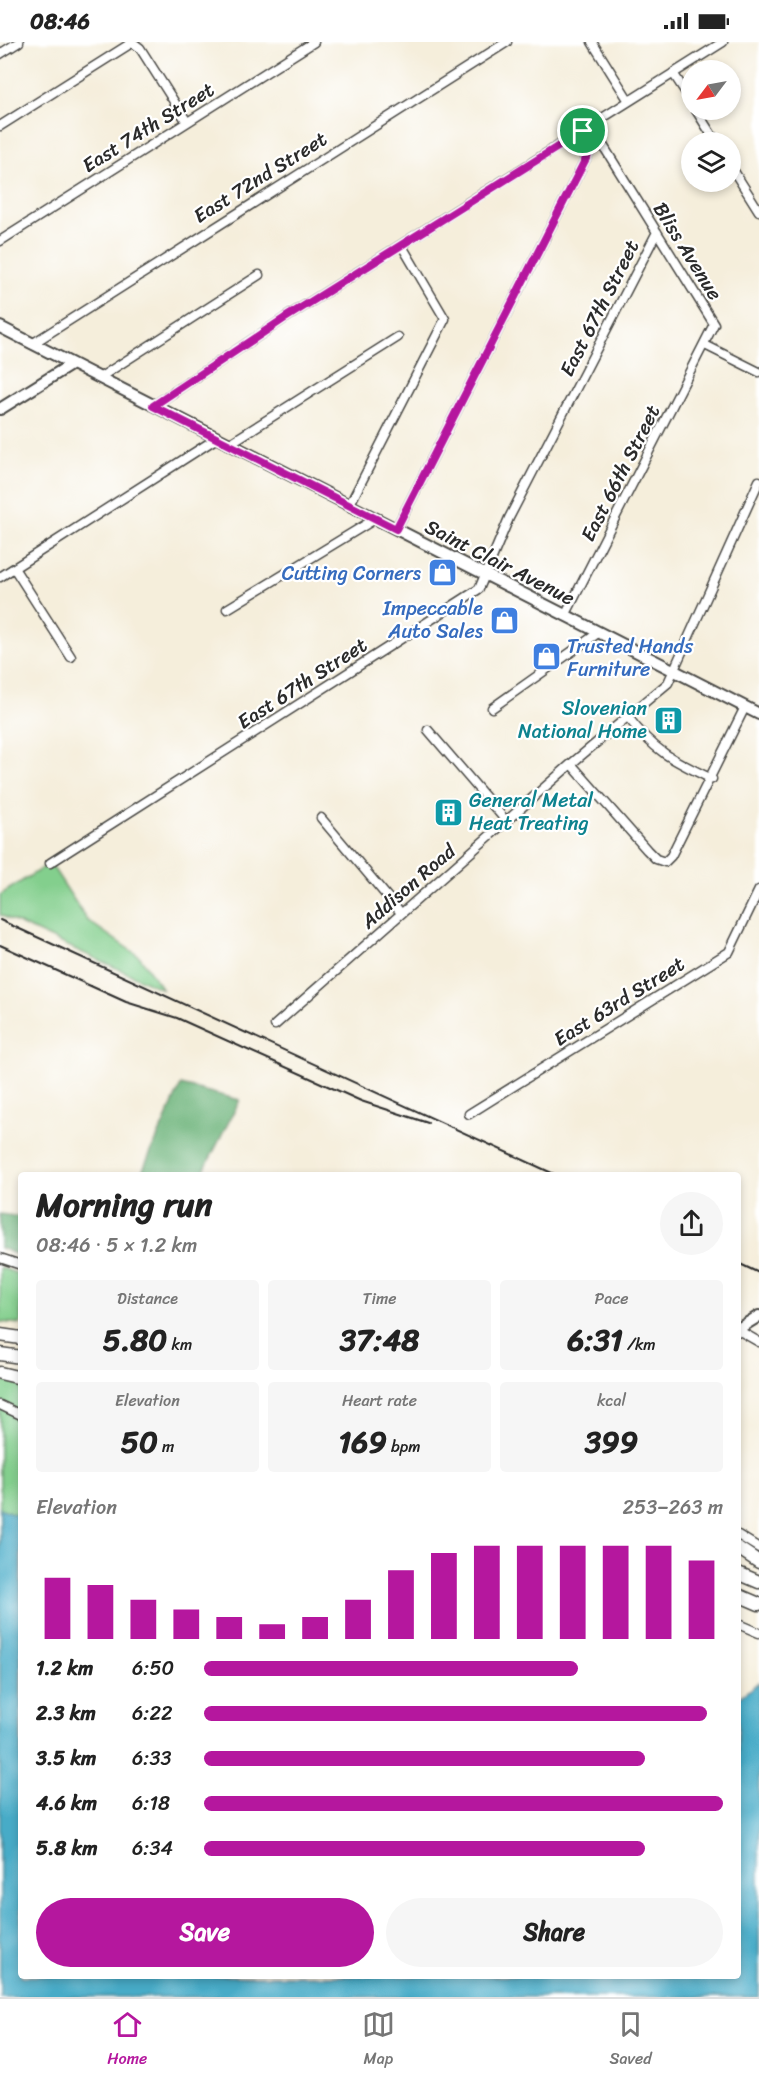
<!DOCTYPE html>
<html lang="en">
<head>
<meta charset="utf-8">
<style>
	:root { --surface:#fff; --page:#f6f6f6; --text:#222; --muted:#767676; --line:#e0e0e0; --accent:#b5179e }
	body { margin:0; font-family:Sriracha,sans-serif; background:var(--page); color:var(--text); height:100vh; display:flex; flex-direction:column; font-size:22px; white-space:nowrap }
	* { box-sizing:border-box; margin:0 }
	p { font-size:20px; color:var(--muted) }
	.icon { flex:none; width:33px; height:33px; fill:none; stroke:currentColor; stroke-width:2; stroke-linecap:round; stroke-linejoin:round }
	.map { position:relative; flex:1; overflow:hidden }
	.drawer { position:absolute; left:18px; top:1130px; width:723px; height:807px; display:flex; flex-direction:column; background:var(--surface); border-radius:6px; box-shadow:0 3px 9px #0003 }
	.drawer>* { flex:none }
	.needle { width:39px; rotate:238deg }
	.controls { position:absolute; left:681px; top:18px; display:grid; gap:12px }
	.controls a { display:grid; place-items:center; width:60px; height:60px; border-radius:50%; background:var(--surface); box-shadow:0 3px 9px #0003; font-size:30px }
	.pin { position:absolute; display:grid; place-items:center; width:51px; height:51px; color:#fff; margin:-26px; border:3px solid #fff; border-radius:50%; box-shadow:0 2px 6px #0007 }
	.round { display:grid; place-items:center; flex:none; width:63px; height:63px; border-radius:32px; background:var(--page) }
	.summary { display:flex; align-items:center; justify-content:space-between; height:102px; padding:0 18px }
	h1 { font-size:33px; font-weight:700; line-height:45px }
	.figures { display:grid; grid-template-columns:repeat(3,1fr); gap:9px; height:102px; padding:6px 18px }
	.figures div { display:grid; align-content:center; border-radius:6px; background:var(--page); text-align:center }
	.figures b { font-size:30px; font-weight:700 }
	.figures small { font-size:16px; font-weight:400 }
	.figures p { font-size:16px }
	.chart { height:168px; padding:12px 18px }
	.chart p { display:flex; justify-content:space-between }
	.chart svg { width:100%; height:108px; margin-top:6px; stroke:var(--accent); stroke-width:6 }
	.cta { display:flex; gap:12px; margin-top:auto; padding:12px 18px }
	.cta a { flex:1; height:69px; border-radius:36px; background:var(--accent); color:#fff; font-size:24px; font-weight:700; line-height:69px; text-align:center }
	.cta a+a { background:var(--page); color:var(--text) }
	ul { padding:0 18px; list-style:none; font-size:20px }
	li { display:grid; grid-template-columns:96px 72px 1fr; align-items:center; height:45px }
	li i { height:15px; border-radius:8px; background:var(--accent) }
	.status { display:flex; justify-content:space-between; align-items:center; height:42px; padding:0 30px; background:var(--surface); direction:ltr }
	.status svg { height:16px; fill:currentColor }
	.dock { display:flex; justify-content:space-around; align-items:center; height:84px; border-top:2px solid var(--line); background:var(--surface); font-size:16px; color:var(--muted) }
	.dock a { display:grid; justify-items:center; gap:3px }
	.dock .selected { color:var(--accent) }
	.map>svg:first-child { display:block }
	.green { fill:#83cf8d; stroke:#577d5c; stroke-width:1.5 }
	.forest { fill:#6ab278; stroke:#4a6e52; stroke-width:1.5 }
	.water { fill:#47abc7; stroke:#396b79; stroke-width:1.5 }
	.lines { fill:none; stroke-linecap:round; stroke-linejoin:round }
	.minor-casing { stroke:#494845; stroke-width:11 }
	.major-casing { stroke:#494845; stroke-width:14 }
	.highway-casing { stroke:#494845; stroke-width:15 }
	.minor { stroke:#fff; stroke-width:8 }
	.major { stroke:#fff; stroke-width:10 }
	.highway { stroke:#fff; stroke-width:12 }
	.rail { stroke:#2b2b2b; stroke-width:2 }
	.route-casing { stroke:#fff; stroke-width:12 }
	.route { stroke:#b5179e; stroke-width:8 }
	.labels { text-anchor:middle; stroke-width:4.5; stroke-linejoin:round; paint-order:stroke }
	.street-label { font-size:20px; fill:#2b2b2b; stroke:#fff }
	.shop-label { font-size:20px; fill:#366cbe; stroke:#fff; text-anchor:end }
	.culture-label { font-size:20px; fill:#0d838f; stroke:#fff; text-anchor:end }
</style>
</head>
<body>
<div class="status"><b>08:46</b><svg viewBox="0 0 49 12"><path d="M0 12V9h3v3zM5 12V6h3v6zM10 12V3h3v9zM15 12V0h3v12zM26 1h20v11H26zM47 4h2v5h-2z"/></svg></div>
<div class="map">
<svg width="759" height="1955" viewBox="0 0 759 1955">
	<rect width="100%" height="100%" fill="#fff"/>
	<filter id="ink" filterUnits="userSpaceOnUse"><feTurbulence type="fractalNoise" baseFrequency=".0167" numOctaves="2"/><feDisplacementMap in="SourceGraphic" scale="12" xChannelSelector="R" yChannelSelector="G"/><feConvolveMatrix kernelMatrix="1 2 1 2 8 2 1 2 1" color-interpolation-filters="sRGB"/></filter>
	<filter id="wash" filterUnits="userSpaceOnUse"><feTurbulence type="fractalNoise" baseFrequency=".008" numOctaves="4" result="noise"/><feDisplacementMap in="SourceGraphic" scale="24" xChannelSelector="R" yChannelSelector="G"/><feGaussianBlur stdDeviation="1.35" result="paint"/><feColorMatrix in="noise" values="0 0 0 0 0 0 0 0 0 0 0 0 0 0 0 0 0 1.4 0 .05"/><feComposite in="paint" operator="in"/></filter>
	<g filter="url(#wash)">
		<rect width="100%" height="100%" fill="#f5eedb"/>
		<!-- green -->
		<path class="green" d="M 50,821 L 87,878 L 140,915 L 162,947 L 0,873 L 0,853 Z
			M 0,1225 L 21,1233 L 21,1282 L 0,1280 Z
			M 0,1338 L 21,1342 L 21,1727 L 0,1718 Z"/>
		<!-- forest -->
		<path class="forest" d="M 181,1043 L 240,1058 L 202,1132 L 141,1132 Z
			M 0,1172 L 21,1175 L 21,1214 L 0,1206 Z"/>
		<!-- water -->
		<path class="water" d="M 0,1466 L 21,1475 L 21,1934 L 738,1934 L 738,1656 L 759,1640 L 759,1955 L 0,1955 Z"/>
	</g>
	<g filter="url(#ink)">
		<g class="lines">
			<defs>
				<path id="minor" d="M 132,0 L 140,6 L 187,80
					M 592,0 L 629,59
					M 0,12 L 19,0
					M 673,31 L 692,60
					M 696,68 L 716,100
					M 0,84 L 133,0
					M 730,123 L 759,169
					M 0,199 L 314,0
					M 32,302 L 507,0
					M 705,303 L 759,330
					M 99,336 L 259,233
					M 153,364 L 285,276 L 723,0
					M 229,402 L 398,295
					M 349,464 L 445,277 L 402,204
					M 396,487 L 597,95
					M 14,526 L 71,615
					M 0,535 L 217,396
					M 227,567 L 375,477
					M 565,574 L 714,282 L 591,84
					M 492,666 L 598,591
					M 627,674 C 654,709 672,718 712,737
					M 428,688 L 507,780
					M 571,722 L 647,808 L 656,817 L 665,820 L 671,814 L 745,665
					M 321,776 L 401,871
					M 50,821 L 479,547 L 509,476 L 657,190
					M 275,983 L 571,722 L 668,641 L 759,439
					M 469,1072 L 729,910 L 759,848
					M 0,1216 L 21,1223
					M 738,1288 L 759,1300
					M 0,1363 L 21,1373
					M 738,1493 L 759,1506
					M 738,1582 L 759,1591"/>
				<path id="major" d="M 0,285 L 759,672
					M 0,367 L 72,322
					M 738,1287 L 759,1274"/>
				<path id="highway" d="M 0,1293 L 21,1296
					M 0,1312 L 21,1315
					M 0,1331 L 21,1336
					M 738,1506 L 759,1520
					M 738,1531 L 759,1540
					M 738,1553 L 759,1562"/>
			</defs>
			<!-- minor casing -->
			<use href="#minor" class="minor-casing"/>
			<!-- major casing -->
			<use href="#major" class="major-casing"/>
			<!-- highway casing -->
			<use href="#highway" class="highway-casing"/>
			<!-- minor -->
			<use href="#minor" class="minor"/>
			<!-- major -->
			<use href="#major" class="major"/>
			<!-- highway -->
			<use href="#highway" class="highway"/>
			<!-- rail -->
			<path class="rail" d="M 0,878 L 554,1132
				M 0,903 L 126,960 L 177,976 L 361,1059 L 428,1081
				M 738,1221 L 759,1231"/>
		</g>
	</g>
	<g class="lines" filter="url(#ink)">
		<defs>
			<path id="route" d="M 591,84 L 597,95 L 396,487 L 153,364 L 285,276 Z"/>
		</defs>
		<!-- route casing -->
		<use href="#route" class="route-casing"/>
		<!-- route -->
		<use href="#route" class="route"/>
	</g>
	<!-- icons -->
	<defs>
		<symbol id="shop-square" viewBox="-11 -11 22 22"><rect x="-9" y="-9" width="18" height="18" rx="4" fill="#3f7fe0" stroke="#fff"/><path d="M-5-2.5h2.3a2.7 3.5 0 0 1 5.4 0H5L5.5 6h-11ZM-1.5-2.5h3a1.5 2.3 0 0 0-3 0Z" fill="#fff"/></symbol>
		<symbol id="building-square" viewBox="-11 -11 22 22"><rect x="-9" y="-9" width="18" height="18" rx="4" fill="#0f9aa8" stroke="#fff"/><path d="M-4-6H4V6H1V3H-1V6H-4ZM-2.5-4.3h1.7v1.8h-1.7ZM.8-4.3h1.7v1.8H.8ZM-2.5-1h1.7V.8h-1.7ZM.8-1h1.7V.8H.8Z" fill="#fff"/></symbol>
	</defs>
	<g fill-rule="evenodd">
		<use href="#shop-square" x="426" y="514" width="33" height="33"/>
		<use href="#shop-square" x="488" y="562" width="33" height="33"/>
		<use href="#shop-square" x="530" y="598" width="33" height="33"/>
		<use href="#building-square" x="652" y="662" width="33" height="33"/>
		<use href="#building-square" x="432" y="754" width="33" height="33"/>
	</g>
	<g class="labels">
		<!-- street labels -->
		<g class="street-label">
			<text transform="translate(148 85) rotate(-32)" y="7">East 74th Street</text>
			<text transform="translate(260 135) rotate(-32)" y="7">East 72nd Street</text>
			<text transform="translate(688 209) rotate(58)" y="7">Bliss Avenue</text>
			<text transform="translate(599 266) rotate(-63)" y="7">East 67th Street</text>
			<text transform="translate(620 431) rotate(-63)" y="7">East 66th Street</text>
			<text transform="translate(500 520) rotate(27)" y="7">Saint Clair Avenue</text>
			<text transform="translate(302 641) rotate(-33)" y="7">East 67th Street</text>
			<text transform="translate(408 844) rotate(-41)" y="7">Addison Road</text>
			<text transform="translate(619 959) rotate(-32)" y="7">East 63rd Street</text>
		</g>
		<!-- shop labels -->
		<g class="shop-label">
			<text x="421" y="538">Cutting Corners</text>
			<text x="483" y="573">Impeccable<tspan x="483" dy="23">Auto Sales</tspan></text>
			<text x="567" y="611" text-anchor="start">Trusted Hands<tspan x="567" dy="23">Furniture</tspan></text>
		</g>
		<!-- culture labels -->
		<g class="culture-label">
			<text x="647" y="673">Slovenian<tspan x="647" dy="23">National Home</tspan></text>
			<text x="469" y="765" text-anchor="start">General Metal<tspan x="469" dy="23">Heat Treating</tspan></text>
		</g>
	</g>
</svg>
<div class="controls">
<a><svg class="needle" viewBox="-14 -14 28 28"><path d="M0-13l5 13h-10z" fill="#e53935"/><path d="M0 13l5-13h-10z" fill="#767676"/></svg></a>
<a><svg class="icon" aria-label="layers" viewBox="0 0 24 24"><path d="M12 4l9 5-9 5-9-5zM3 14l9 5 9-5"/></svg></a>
</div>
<div class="pin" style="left:583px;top:89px;background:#1e9e55"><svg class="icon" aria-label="arrive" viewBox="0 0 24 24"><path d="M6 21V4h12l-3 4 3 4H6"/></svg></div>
<section class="drawer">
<div class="summary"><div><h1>Morning run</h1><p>08:46 · 5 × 1.2 km</p></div><a class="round"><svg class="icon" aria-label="share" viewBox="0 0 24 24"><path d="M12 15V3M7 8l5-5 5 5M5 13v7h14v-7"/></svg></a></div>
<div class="figures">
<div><p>Distance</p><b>5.80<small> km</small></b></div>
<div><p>Time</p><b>37:48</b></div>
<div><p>Pace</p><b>6:31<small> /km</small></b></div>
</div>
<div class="figures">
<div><p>Elevation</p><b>50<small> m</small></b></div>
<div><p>Heart rate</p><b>169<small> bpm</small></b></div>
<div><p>kcal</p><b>399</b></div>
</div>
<div class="chart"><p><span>Elevation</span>253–263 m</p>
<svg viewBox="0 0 160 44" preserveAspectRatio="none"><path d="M5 44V19M15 44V22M25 44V28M35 44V32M45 44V35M55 44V38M65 44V35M75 44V28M85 44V16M95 44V9M105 44V6M115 44V6M125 44V6M135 44V6M145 44V6M155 44V12"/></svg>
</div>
<ul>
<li><b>1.2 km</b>6:50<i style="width:72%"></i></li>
<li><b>2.3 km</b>6:22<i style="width:97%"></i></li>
<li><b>3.5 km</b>6:33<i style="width:85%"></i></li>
<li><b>4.6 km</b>6:18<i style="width:100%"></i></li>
<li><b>5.8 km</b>6:34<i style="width:85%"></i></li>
</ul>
<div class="cta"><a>Save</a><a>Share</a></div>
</section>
</div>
<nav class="dock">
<a class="selected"><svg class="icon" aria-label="home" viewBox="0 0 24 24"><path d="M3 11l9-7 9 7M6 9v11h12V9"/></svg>Home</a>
<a><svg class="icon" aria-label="map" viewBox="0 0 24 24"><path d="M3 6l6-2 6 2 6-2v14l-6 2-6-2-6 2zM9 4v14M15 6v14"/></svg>Map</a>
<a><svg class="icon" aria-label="saved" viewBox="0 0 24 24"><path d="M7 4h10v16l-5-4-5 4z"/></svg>Saved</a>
</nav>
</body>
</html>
